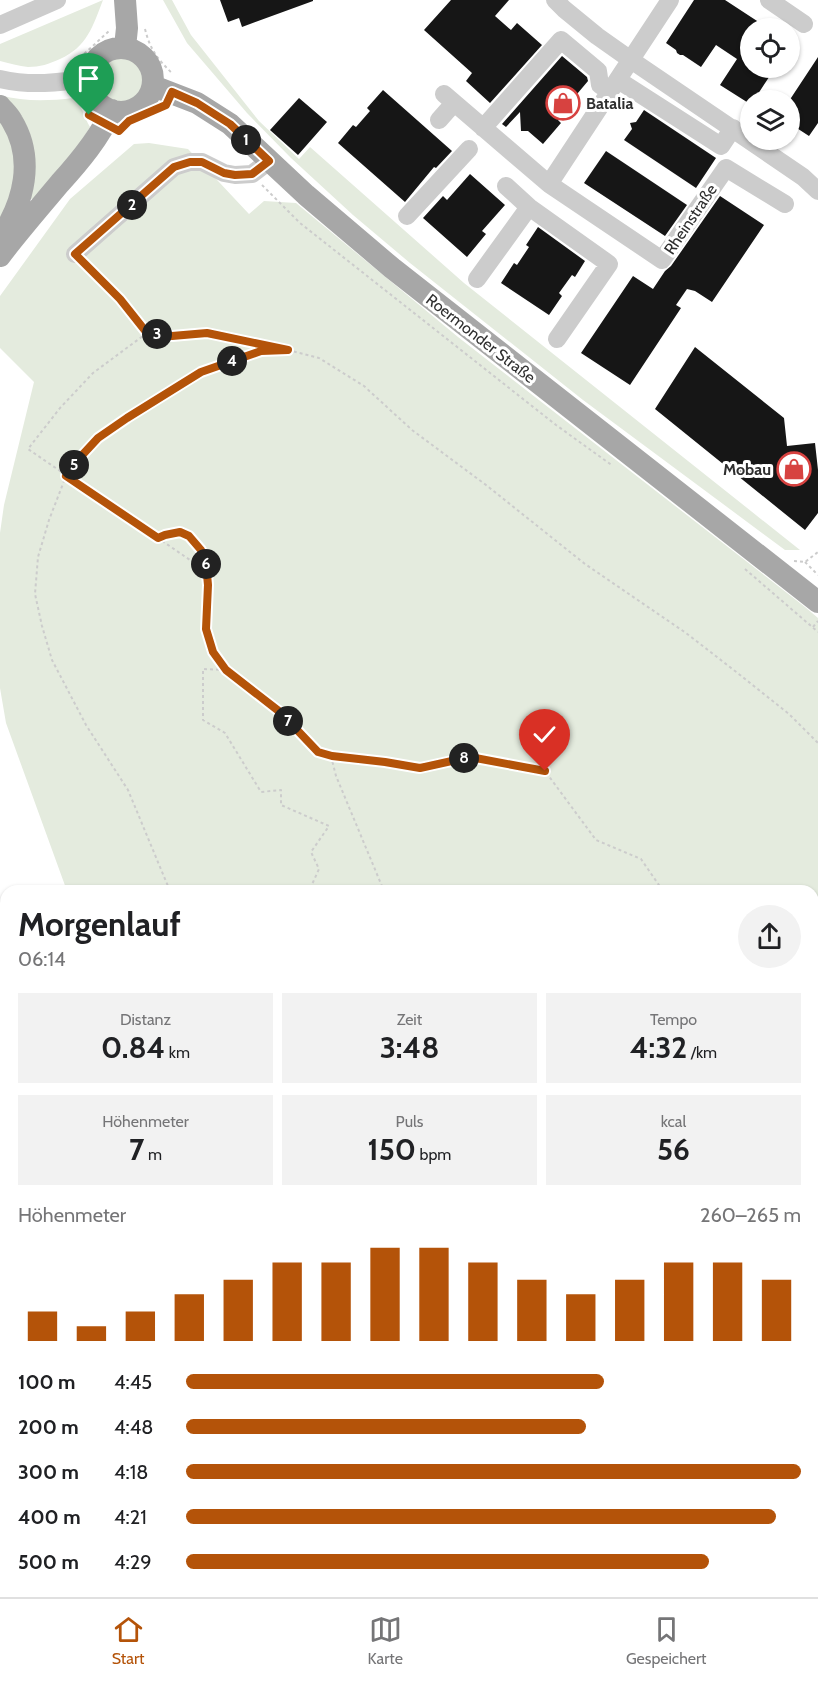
<!DOCTYPE html>
<html lang="de">
<head>
<meta charset="utf-8">
<style>
	:root { --surface:#fff; --page:#f2f2f2; --text:#202124; --muted:#757577; --line:#e0e0e0; --accent:#b45309 }
	body { margin:0; font-family:Cabin,sans-serif; background:var(--page); color:var(--text); height:100vh; display:flex; flex-direction:column; font-size:22px; white-space:nowrap }
	* { box-sizing:border-box; margin:0 }
	p { font-size:20px; color:var(--muted) }
	.icon { flex:none; width:33px; height:33px; fill:none; stroke:currentColor; stroke-width:2; stroke-linecap:round; stroke-linejoin:round }
	.map { position:relative; flex:1; overflow:hidden }
	.drawer { position:absolute; left:0px; top:885px; width:819px; height:712px; display:flex; flex-direction:column; background:var(--surface); border-radius:18px 18px 0 0; box-shadow:0 2px 4px #0004 }
	.drawer>* { flex:none }
	.buttons { position:absolute; left:740px; top:18px; display:grid; gap:12px }
	.buttons a { display:grid; place-items:center; width:60px; height:60px; border-radius:50%; background:var(--surface); box-shadow:0 2px 4px #0004; font-size:30px }
	.pin { position:absolute; display:grid; place-items:center; width:51px; height:51px; color:#fff; margin:-62px -26px; border-radius:50% 50% 50% 0; rotate:-45deg; box-shadow:0 0 6px #0007 }
	.pin .icon { rotate:45deg }
	.km { position:absolute; width:30px; height:30px; margin:-15px; border-radius:50%; background:#222; color:#fff; font-size:16px; line-height:30px; text-align:center }
	.round { display:grid; place-items:center; flex:none; width:63px; height:63px; border-radius:32px; background:var(--page) }
	.headline { display:flex; align-items:center; justify-content:space-between; height:102px; padding:0 18px }
	h1 { font-size:33px; font-weight:800; line-height:45px }
	.metrics { display:grid; grid-template-columns:repeat(3,1fr); gap:9px; height:102px; padding:6px 18px }
	.metrics div { display:grid; align-content:center; border-radius:0px; background:var(--page); text-align:center }
	.metrics b { font-size:30px; font-weight:800 }
	.metrics small { font-size:16px; font-weight:400 }
	.metrics p { font-size:16px }
	.chart { height:168px; padding:12px 18px }
	.chart p { display:flex; justify-content:space-between }
	.chart svg { width:100%; height:108px; margin-top:6px; stroke:var(--accent); stroke-width:6 }
	ul { padding:0 18px; list-style:none; font-size:20px }
	li { display:grid; grid-template-columns:96px 72px 1fr; align-items:center; height:45px }
	li i { height:15px; border-radius:8px; background:var(--accent) }
	.tabs { display:flex; justify-content:space-around; align-items:center; height:84px; border-top:2px solid var(--line); background:var(--surface); font-size:16px; color:var(--muted) }
	.tabs a { display:grid; justify-items:center; gap:3px }
	.tabs .current { color:var(--accent) }
	.map>svg:first-child { display:block }
	.green { fill:#e4ebde }
	.building { fill:#161616 }
	.lines { fill:none; stroke-linecap:round; stroke-linejoin:round }
	.path { stroke:#ccc; stroke-width:2; stroke-dasharray:3 3; stroke-linecap:butt }
	.minor { stroke:#ccc; stroke-width:18 }
	.major { stroke:#a7a7a7; stroke-width:22 }
	.route-casing { stroke:#fff; stroke-width:12 }
	.route { stroke:#b45309; stroke-width:8 }
	.labels { text-anchor:middle; stroke-width:6; stroke-linejoin:round; paint-order:stroke }
	.poi-label { font-size:16px; font-weight:bold; fill:#2f2f2f; stroke:#fff; text-anchor:start }
	.street-label { font-size:16px; fill:#2f2f2f; stroke:#fff }
</style>
</head>
<body>
<div class="map">
<svg width="818" height="1597" viewBox="0 0 818 1597">
	<rect width="100%" height="100%" fill="#fff"/>
	<!-- green -->
	<path class="green" d="M 103,0 C 93,26 87,47 60,59 C 49,64 40,67 28,67 C 19,66 9,63 0,61 L 0,44 Z
		M 163,0 L 172,0 L 191,35 L 259,121 L 299,159 L 310,147 L 464,283 L 800,550 L 785,550 L 583,400 L 410,263 L 353,215 L 291,158 L 247,113 L 187,43 Z
		M97 80a24 24 0 1 1 48 0a24 24 0 1 1-48 0Z
		M 0,95 C 24,102 49,101 73,98 C 82,104 84,117 90,127 L 81,142 L 34,200 L 27,197 Z
		M 0,115 L 20,168 L 0,232 Z
		M 149,143 L 188,149 L 249,214 L 264,201 L 296,203 L 458,337 L 805,607 L 818,618 L 818,1597 L 311,1597 L 309,1592 L 813,1592 L 813,891 L 67,891 L 6,723 L 0,688 L 0,533 L 4,505 L 34,382 L 0,348 L 0,296 L 70,199 L 134,144 Z
		M 0,1000 L 6,1020 L 6,1273 L 0,1276 Z"/>
	<!-- building -->
	<path class="building" d="M 220,0 L 313,0 L 313,1 L 242,27 L 239,18 L 228,22 Z
		M 451,0 L 509,0 L 495,16 L 511,30 L 517,23 L 542,45 L 490,103 L 466,81 L 472,73 L 424,30 Z
		M 694,0 L 725,0 L 768,28 L 750,28 L 750,68 L 775,68 L 754,100 L 750,100 L 750,104 L 720,85 L 737,59 L 716,45 L 701,67 L 683,55 L 680,55 L 677,53 L 676,50 L 666,43 Z
		M 562,56 L 587,77 L 588,81 L 572,100 L 574,102 L 558,120 L 561,123 L 543,144 L 528,131 L 521,131 L 520,112 L 506,127 L 502,124 Z
		M 818,57 L 818,123 L 809,136 L 789,123 L 789,101 Z
		M 383,90 L 452,151 L 436,168 L 434,167 L 405,202 L 338,143 L 353,125 L 356,127 L 370,111 L 367,108 Z
		M 299,98 L 327,122 L 298,155 L 270,130 Z
		M 644,110 L 716,158 L 696,188 L 624,140 L 632,129 L 630,123 L 636,122 Z
		M 606,151 L 687,205 L 665,236 L 584,183 Z
		M 470,174 L 505,205 L 482,231 L 486,234 L 467,257 L 423,218 L 443,196 L 447,200 Z
		M 720,196 L 764,225 L 712,302 L 695,291 L 687,289 L 676,305 L 681,308 L 630,385 L 581,353 L 633,276 L 653,289 L 665,271 L 671,266 Z
		M 538,227 L 585,261 L 575,277 L 572,275 L 559,293 L 562,296 L 549,315 L 501,283 L 514,263 L 517,265 L 529,247 L 526,245 Z
		M 695,347 L 784,418 L 787,446 L 815,443 L 818,470 L 818,513 L 805,530 L 655,409 Z"/>
	<g class="lines">
		<!-- path -->
		<path class="path" d="M 145,29 C 150,49 157,59 173,74
			M 71,66 L 109,31
			M 79,96 L 83,97 L 90,116
			M 125,125 L 129,121 L 160,108
			M 262,185 L 300,223 L 556,425 L 613,466
			M 86,265 L 120,299 L 147,333 L 173,336 L 207,333 L 285,349
			M 147,333 L 93,373 L 60,408 L 28,449 L 190,560
			M 158,538 L 165,535 L 180,532 L 189,536 L 201,550 L 206,564 L 208,585 L 206,629 L 213,652 L 227,670 L 280,712 L 318,752 L 331,756 L 385,762 L 420,768 L 470,757 L 545,771 L 596,840 L 641,859 L 663,891
			M 794,561 L 805,562 L 818,552
			M 805,562 L 818,575
			M 745,569 L 818,632
			M 813,627 L 818,621
			M 225,670 L 203,669 L 203,720 L 225,733 L 261,792 L 281,790 L 281,805 L 329,826 L 311,852 L 319,869 L 309,891
			M 331,756 L 336,776 L 384,891
			M 170,891 L 128,790 L 86,725 L 52,660 L 42,626 L 35,594 L 38,557 L 49,520 L 66,476 L 73,465 L 98,438 L 127,418 L 201,372 L 261,351 L 288,350 L 319,358 L 364,386 L 412,430 L 486,485 L 585,564 L 686,633 L 735,671 L 789,714 L 818,743
			M 813,1108 L 818,1124
			M 813,1137 L 818,1128
			M 306,1592 L 308,1597"/>
		<!-- minor -->
		<path class="minor" d="M 555,0 L 564,9 L 597,36 L 631,60 L 803,177 L 818,191
			M 769,0 L 804,24
			M 0,25 L 57,0
			M 0,79 C 30,86 59,83 89,78
			M 618,80 L 721,146 L 733,128
			M 444,94 L 549,184 L 662,260 L 726,168 L 785,204
			M 439,120 L 454,103
			M 483,128 L 561,40 L 598,71 L 600,85 L 610,92
			M 549,184 L 670,0
			M 506,186 L 529,207 L 609,264 L 557,339
			M 407,216 L 469,149
			M 75,254 L 174,167 L 190,162 L 202,162 L 224,173 L 235,175 L 252,174 L 269,161
			M 477,279 L 529,207"/>
		<!-- major -->
		<path class="major" d="M 125,0 L 127,28 L 125,47
			M89 80a32 32 0 1 1 64 0a32 32 0 1 1-64 0Z
			M 153,86 L 197,103 L 230,124 L 306,195 L 392,268 L 818,602
			M 0,106 C 4,111 9,115 12,121 C 35,159 24,202 1,237
			M 0,256 C 19,231 40,207 60,183 C 80,161 100,137 112,110
			M 0,963 L 6,982
			M 198,1592 L 200,1597"/>
	</g>
	<g class="lines">
		<defs>
			<path id="route" d="M 89,115 L 119,131 L 129,121 L 166,105 L 172,92 L 197,103 L 230,124 L 269,161 L 252,174 L 235,175 L 224,173 L 202,162 L 190,162 L 174,167 L 75,254 L 120,299 L 147,333 L 172,336 L 207,333 L 288,350 L 261,351 L 201,372 L 127,418 L 98,438 L 73,465 L 66,476 L 158,538 L 165,535 L 180,532 L 189,536 L 201,550 L 206,564 L 208,585 L 206,629 L 213,652 L 226,670 L 280,712 L 318,752 L 332,756 L 385,762 L 420,768 L 470,757 L 545,771"/>
		</defs>
		<!-- route casing -->
		<use href="#route" class="route-casing"/>
		<!-- route -->
		<use href="#route" class="route"/>
	</g>
	<!-- icons -->
	<defs>
		<symbol id="shop-ring" viewBox="-11 -11 22 22"><circle r="9.5" fill="#fff" stroke="#d74240" stroke-width="1.5"/><path d="M-5-2.5h2.3a2.7 3.5 0 0 1 5.4 0H5L5.5 6h-11ZM-1.5-2.5h3a1.5 2.3 0 0 0-3 0Z" fill="#d74240"/></symbol>
	</defs>
	<g fill-rule="evenodd">
		<use href="#shop-ring" x="544" y="84" width="38" height="38"/>
		<use href="#shop-ring" x="775" y="450" width="38" height="38"/>
	</g>
	<g class="labels">
		<!-- poi labels -->
		<g class="poi-label">
			<text x="586" y="109">Batalia</text>
			<text x="771" y="475" text-anchor="end">Mobau</text>
		</g>
		<!-- street labels -->
		<g class="street-label">
			<text transform="translate(690 219) rotate(-56)" y="6">Rheinstraße</text>
			<text transform="translate(481 338) rotate(38)" y="6">Roermonder Straße</text>
		</g>
	</g>
</svg>
<div class="buttons">
<a><svg class="icon" aria-label="locate" viewBox="0 0 24 24"><circle cx="12" cy="12" r="6"/><path d="M12 2v4M12 18v4M2 12h4M18 12h4"/></svg></a>
<a><svg class="icon" aria-label="layers" viewBox="0 0 24 24"><path d="M12 4l9 5-9 5-9-5zM3 14l9 5 9-5"/></svg></a>
</div>
<div class="pin" style="left:89px;top:115px;background:#1e9e55"><svg class="icon" aria-label="arrive" viewBox="0 0 24 24"><path d="M6 21V4h12l-3 4 3 4H6"/></svg></div>
<div class="pin" style="left:545px;top:771px;background:#d93025"><svg class="icon" aria-label="check" viewBox="0 0 24 24"><path d="M5 12l5 5 9-10"/></svg></div>
<b class="km" style="left:246px;top:140px">1</b>
<b class="km" style="left:132px;top:205px">2</b>
<b class="km" style="left:157px;top:334px">3</b>
<b class="km" style="left:232px;top:361px">4</b>
<b class="km" style="left:74px;top:465px">5</b>
<b class="km" style="left:206px;top:564px">6</b>
<b class="km" style="left:288px;top:721px">7</b>
<b class="km" style="left:464px;top:758px">8</b>
<section class="drawer">
<div class="headline"><div><h1>Morgenlauf</h1><p>06:14</p></div><a class="round"><svg class="icon" aria-label="share" viewBox="0 0 24 24"><path d="M12 15V3M7 8l5-5 5 5M5 13v7h14v-7"/></svg></a></div>
<div class="metrics">
<div><p>Distanz</p><b>0.84<small> km</small></b></div>
<div><p>Zeit</p><b>3:48</b></div>
<div><p>Tempo</p><b>4:32<small> /km</small></b></div>
</div>
<div class="metrics">
<div><p>Höhenmeter</p><b>7<small> m</small></b></div>
<div><p>Puls</p><b>150<small> bpm</small></b></div>
<div><p>kcal</p><b>56</b></div>
</div>
<div class="chart"><p><span>Höhenmeter</span>260–265 m</p>
<svg viewBox="0 0 160 44" preserveAspectRatio="none"><path d="M5 44V32M15 44V38M25 44V32M35 44V25M45 44V19M55 44V12M65 44V12M75 44V6M85 44V6M95 44V12M105 44V19M115 44V25M125 44V19M135 44V12M145 44V12M155 44V19"/></svg>
</div>
<ul>
<li><b>100 m</b>4:45<i style="width:68%"></i></li>
<li><b>200 m</b>4:48<i style="width:65%"></i></li>
<li><b>300 m</b>4:18<i style="width:100%"></i></li>
<li><b>400 m</b>4:21<i style="width:96%"></i></li>
<li><b>500 m</b>4:29<i style="width:85%"></i></li>
</ul>
</section>
</div>
<nav class="tabs">
<a class="current"><svg class="icon" aria-label="home" viewBox="0 0 24 24"><path d="M3 11l9-7 9 7M6 9v11h12V9"/></svg>Start</a>
<a><svg class="icon" aria-label="map" viewBox="0 0 24 24"><path d="M3 6l6-2 6 2 6-2v14l-6 2-6-2-6 2zM9 4v14M15 6v14"/></svg>Karte</a>
<a><svg class="icon" aria-label="saved" viewBox="0 0 24 24"><path d="M7 4h10v16l-5-4-5 4z"/></svg>Gespeichert</a>
</nav>
</body>
</html>
